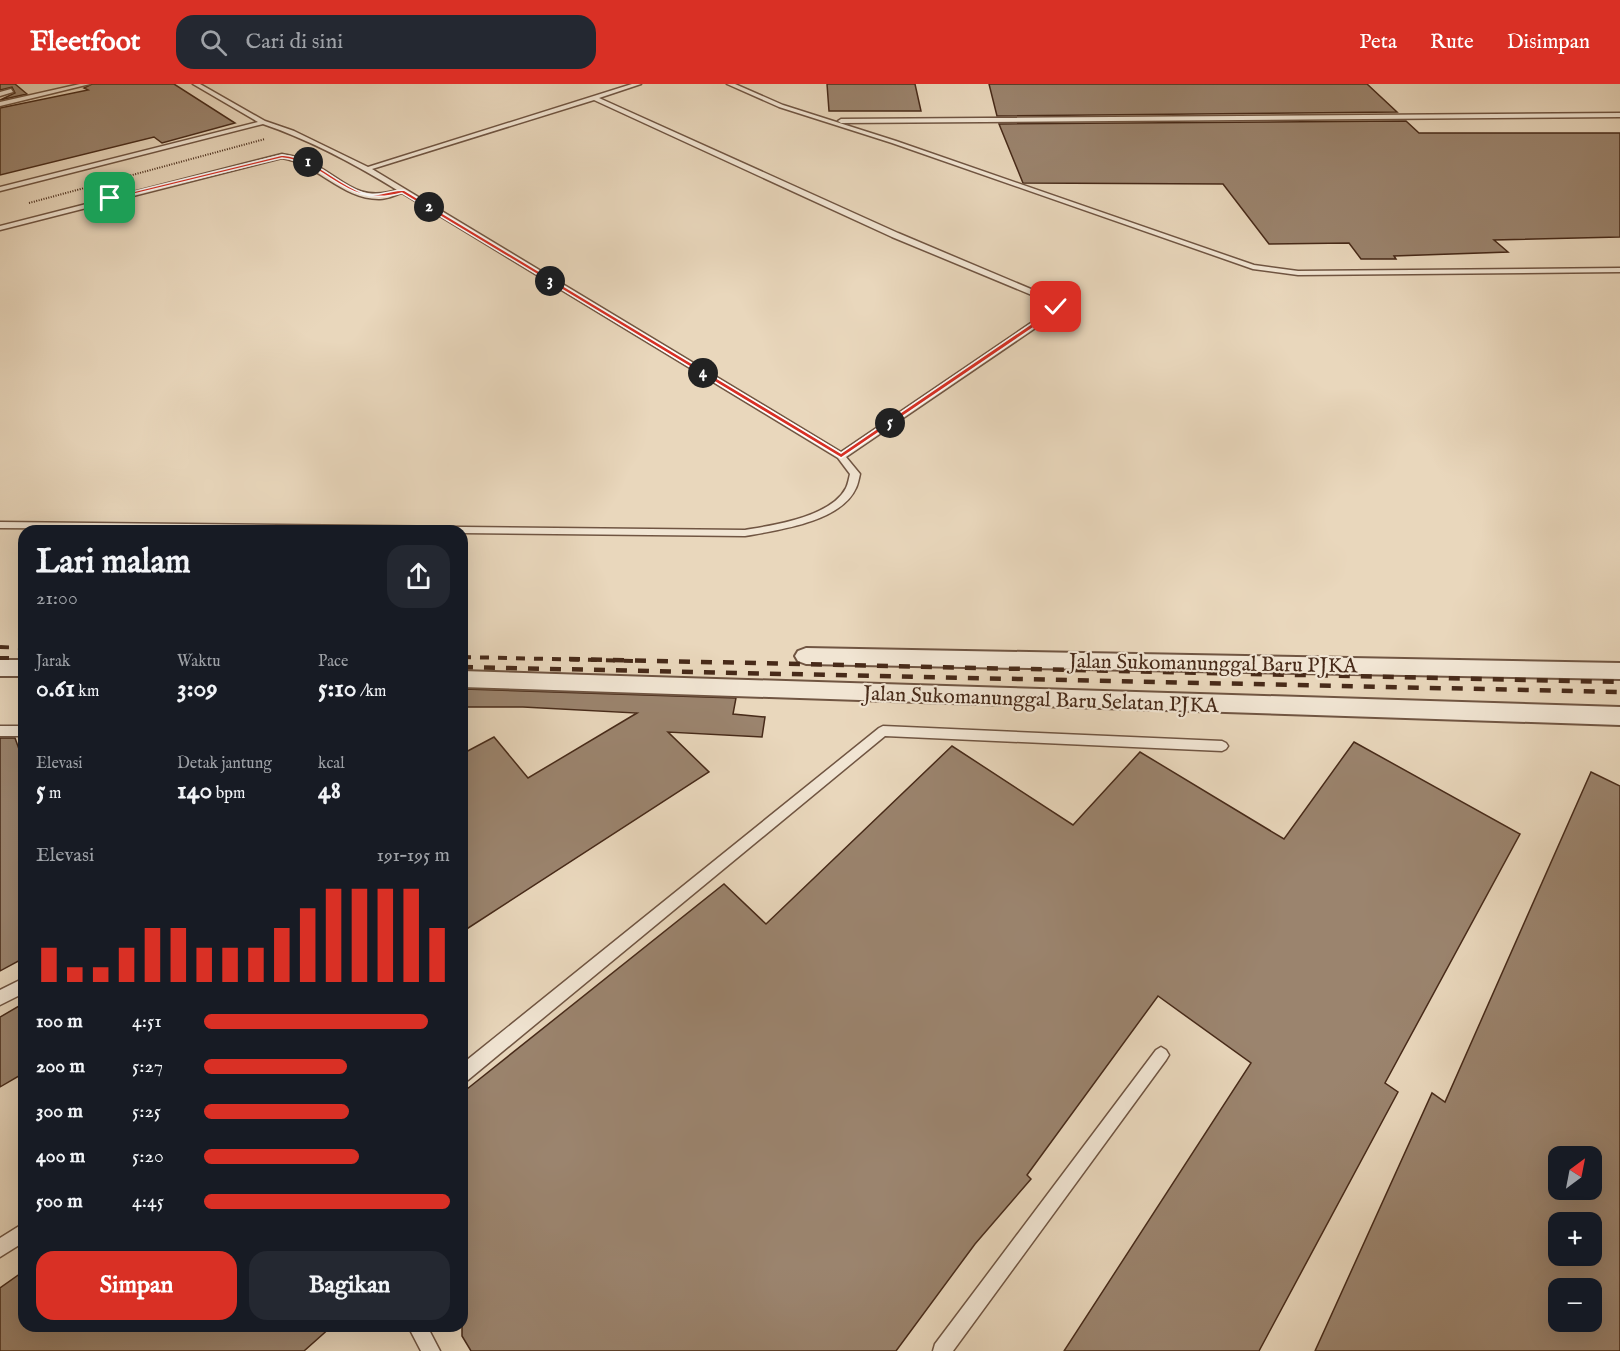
<!DOCTYPE html>
<html lang="id">
<head>
<meta charset="utf-8">
<style>
	:root { --surface:#171b24; --page:#242831; --text:#f1f3f6; --muted:#9ea1a6; --accent:#d93025 }
	body { margin:0; font-family:"IM FELL English",serif; background:var(--page); color:var(--text); height:100vh; display:flex; flex-direction:column; font-size:22px; white-space:nowrap }
	* { box-sizing:border-box; margin:0 }
	p { font-size:20px; color:var(--muted) }
	.icon { flex:none; width:33px; height:33px; fill:none; stroke:currentColor; stroke-width:2; stroke-linecap:round; stroke-linejoin:round }
	.map { position:relative; flex:1; overflow:hidden }
	.details { position:absolute; left:18px; top:441px; width:450px; height:807px; display:flex; flex-direction:column; background:var(--surface); border-radius:18px; box-shadow:0 6px 24px #0002 }
	.details>* { flex:none }
	.needle { width:39px; rotate:32deg }
	.tools { position:absolute; left:1548px; top:1062px; display:grid; gap:12px }
	.tools a { display:grid; place-items:center; width:54px; height:54px; border-radius:12px; background:var(--surface); box-shadow:0 6px 24px #0002; font-size:30px }
	.pin { position:absolute; display:grid; place-items:center; width:51px; height:51px; color:#fff; margin:-26px; border-radius:12px; box-shadow:0 3px 9px #0006 }
	.km { position:absolute; width:30px; height:30px; margin:-15px; border-radius:50%; background:#222; color:#fff; font-size:16px; line-height:30px; text-align:center }
	.round { display:grid; place-items:center; flex:none; width:63px; height:63px; border-radius:18px; background:var(--page) }
	.summary { display:flex; align-items:center; justify-content:space-between; height:102px; padding:0 18px }
	h1 { font-size:33px; font-weight:800; line-height:45px }
	.figures { display:grid; grid-template-columns:repeat(3,1fr); gap:9px; height:102px; padding:6px 18px }
	.figures div { display:grid; align-content:center }
	.figures b { font-size:26px; font-weight:800 }
	.figures small { font-size:16px; font-weight:400 }
	.figures p { font-size:16px }
	.chart { height:168px; padding:12px 18px }
	.chart p { display:flex; justify-content:space-between }
	.chart svg { width:100%; height:108px; margin-top:6px; stroke:var(--accent); stroke-width:6 }
	.primary-button { display:flex; gap:12px; margin-top:auto; padding:12px 18px }
	.primary-button a { flex:1; height:69px; border-radius:18px; background:var(--accent); color:#fff; font-size:24px; font-weight:800; line-height:69px; text-align:center }
	.primary-button a+a { background:var(--page); color:var(--text) }
	ul { padding:0 18px; list-style:none; font-size:20px }
	li { display:grid; grid-template-columns:96px 72px 1fr; align-items:center; height:45px }
	li i { height:15px; border-radius:8px; background:var(--accent) }
	header { display:flex; align-items:center; gap:36px; box-sizing:border-box; height:84px; padding:0 30px; background:var(--accent); color:#fff }
	header strong { font-size:28px }
	nav { display:flex; gap:33px; margin-inline-start:auto; font-size:21px }
	.search { width:420px; height:54px; background:var(--page); display:flex; align-items:center; gap:15px; box-sizing:border-box; padding:0 21px; border-radius:18px; color:var(--muted); font-size:22px }
	.map>svg:first-child { display:block }
	.building { fill:#9b846e; stroke:#472a19; stroke-width:1.5; fill-rule:evenodd }
	.lines { fill:none; stroke-linecap:round; stroke-linejoin:round }
	.service-casing { stroke:#705542; stroke-width:3 }
	.minor-casing { stroke:#705542; stroke-width:4 }
	.path { stroke:#472a19; stroke-width:2; stroke-dasharray:1 1.5; stroke-linecap:butt }
	.service { fill:#f1e5d3; fill-rule:evenodd }
	.minor { fill:#f1e5d3; fill-rule:evenodd }
	.rail-far1 { stroke:#472a19; stroke-width:4; stroke-dasharray:9 9; stroke-linecap:butt }
	.rail { stroke:#472a19; stroke-width:4.5; stroke-dasharray:11 11; stroke-linecap:butt }
	.route { fill:#d93025; stroke:#fff; stroke-width:1.5 }
	.labels { text-anchor:middle; stroke-width:4.5; stroke-linejoin:round; paint-order:stroke }
	.street-label { font-size:21px; fill:#472a19; stroke:#f1e5d3 }
</style>
</head>
<body>
<header>
<strong>Fleetfoot</strong>
<div class="search"><svg class="icon" aria-label="search" viewBox="0 0 24 24"><circle cx="10" cy="10" r="6"/><path d="M15 15l6 6"/></svg>Cari di sini</div>
<nav><a>Peta</a><a>Rute</a><a>Disimpan</a></nav>
</header>
<div class="map">
<svg width="1620" height="1267" viewBox="0 0 1620 1267">
	<rect width="100%" height="100%" fill="#e9d7bc"/>
	<filter id="stains"><feTurbulence type="fractalNoise" baseFrequency=".00333" numOctaves="4"/><feColorMatrix values="0 0 0 0 .2 0 0 0 0 .09 0 0 0 0 .02 0 0 0 .5 -.17"/></filter>
	<radialGradient id="worn" r=".72"><stop offset=".6" stop-color="#630" stop-opacity="0"/><stop offset="1" stop-color="#630" stop-opacity=".3"/></radialGradient>
	<!-- building -->
	<path class="building" d="M 0,0 L 15,0 L 27,10 L 0,16 L 15,9 L 12,3 L 0,6 Z
		M 92,0 L 174,0 L 235,39 L 162,59 L 154,53 L 0,91 L 0,24 L 88,6 L 84,4 Z
		M 827,0 L 915,0 L 921,27 L 829,27 Z
		M 989,0 L 1367,0 L 1397,28 L 997,32 Z
		M 1406,37 L 1419,49 L 1620,49 L 1620,153 L 1494,156 L 1508,168 L 1394,172 L 1396,175 L 1361,175 L 1349,159 L 1269,160 L 1223,100 L 1023,99 L 999,40 Z
		M 464,605 L 736,614 L 733,630 L 765,633 L 762,653 L 668,648 L 709,688 L 462,848 L 462,670 L 494,653 L 528,694 L 637,629 L 523,623 L 462,623 Z
		M 0,654 L 15,654 L 24,679 L 24,874 L 0,887 Z
		M 1354,658 L 1520,750 L 1385,999 L 1398,1008 L 1259,1267 L 1064,1267 L 1251,979 L 1158,912 L 1027,1091 L 1031,1095 L 975,1160 L 896,1267 L 471,1267 L 462,1252 L 462,1009 L 724,800 L 766,840 L 952,662 L 1073,741 L 1140,668 L 1284,755 Z
		M 1591,688 L 1620,702 L 1620,1267 L 1315,1267 L 1432,1009 L 1445,1018 ZM 1558,1072 L 1592,1072 L 1592,1106 L 1558,1106 ZM 1558,1138 L 1592,1138 L 1592,1172 L 1558,1172 ZM 1558,1204 L 1592,1204 L 1592,1238 L 1558,1238 Z
		M 24,919 L 24,989 L 0,1003 L 0,933 Z
		M 24,1187 L 24,1242 L 332,1242 L 304,1267 L 0,1267 L 0,1204 Z"/>
	<g class="lines">
		<defs>
			<path id="service" d="M 80,0 L 90,0 L 0,22 L 0,18 Z
				M 193,0 L 200,0 L 265,37 L 294,47 L 368,83 L 632,0 L 641,0 L 599,14 L 898,149 L 1057,216 L 1060,223 L 1053,232 L 846,373 L 860,390 C 859,394 858,400 856,404 C 841,438 778,446 745,452 L 462,449 L 462,447 L 0,444 L 0,438 L 745,446 C 774,441 831,433 846,404 C 848,400 849,394 850,390 L 838,374 L 402,109 C 395,111 387,115 380,115 C 343,116 318,80 282,74 L 0,146 L 0,142 L 282,70 C 292,72 301,73 310,78 C 343,94 356,119 397,106 C 355,80 310,56 263,40 L 0,107 L 0,103 L 258,38 ZM 594,16 L 892,153 L 1051,219 L 1052,223 L 1047,228 L 841,368 L 372,85 Z
				M 727,0 L 735,0 L 783,21 L 896,57 L 1254,181 L 1298,187 L 1620,184 L 1620,188 L 1298,191 L 1253,185 L 892,59 L 779,23 Z
				M 11,5 L 13,8 L 0,12 L 0,8 Z
				M 1620,29 L 1620,33 L 841,39 L 838,37 L 841,35 Z
				M 0,642 L 24,642 L 24,652 L 0,652 Z
				M 883,642 L 1222,657 L 1226,659 L 1228,662 L 1226,665 L 1222,667 L 885,652 L 468,996 L 462,998 L 462,980 L 879,644 Z
				M 24,894 L 24,909 L 0,921 L 0,906 Z
				M 1161,963 L 1166,966 L 1169,971 L 1166,976 L 953,1267 L 933,1267 L 935,1260 L 1156,966 Z
				M 24,1139 L 24,1158 L 0,1173 L 0,1154 Z
				M 408,1242 L 427,1242 L 440,1267 L 421,1267 Z"/>
			<path id="minor" d="M 806,564 L 1620,579 L 1620,595 L 806,580 L 798,577 L 795,572 L 798,567 Z
				M 0,576 L 24,576 L 24,592 L 0,592 Z
				M 462,587 L 1620,623 L 1620,641 L 462,603 Z"/>
		</defs>
		<!-- service casing -->
		<use href="#service" class="service-casing"/>
		<!-- minor casing -->
		<use href="#minor" class="minor-casing"/>
		<!-- path -->
		<path class="path" d="M 29,119 L 265,55"/>
		<!-- service -->
		<use href="#service" class="service"/>
		<!-- minor -->
		<use href="#minor" class="minor"/>
		<!-- rail-far1 -->
		<path class="rail-far1" d="M 0,563 L 24,564
			M 462,573 L 638,577
			M 0,574 L 24,574"/>
		<!-- rail -->
		<path class="rail" d="M 569,575 L 1620,598
			M 462,583 L 1620,608"/>
	</g>
	<!-- route -->
	<path class="route" d="M 282,71 C 318,75 332,97 363,109 C 377,114 390,106 404,106 L 841,369 L 1047,229 L 1053,222 L 1059,223 L 1052,231 L 841,374 L 402,109 C 344,125 332,80 282,74 L 110,116 L 107,114 Z"/>
	<g class="labels">
		<!-- street labels -->
		<g class="street-label">
			<text transform="translate(1213 579) rotate(1)" y="7">Jalan Sukomanunggal Baru PJKA</text>
			<text transform="translate(1041 615) rotate(2)" y="7">Jalan Sukomanunggal Baru Selatan PJKA</text>
		</g>
	</g>
	<rect width="100%" height="100%" filter="url(#stains)"/>
	<rect width="100%" height="100%" fill="url(#worn)"/>
</svg>
<div class="tools">
<a><svg class="needle" viewBox="-14 -14 28 28"><path d="M0-13l5 13h-10z" fill="#e53935"/><path d="M0 13l5-13h-10z" fill="#9ea1a6"/></svg></a>
<a>+</a>
<a>−</a>
</div>
<div class="pin" style="left:110px;top:114px;background:#1e9e55"><svg class="icon" aria-label="arrive" viewBox="0 0 24 24"><path d="M6 21V4h12l-3 4 3 4H6"/></svg></div>
<div class="pin" style="left:1056px;top:223px;background:#d93025"><svg class="icon" aria-label="check" viewBox="0 0 24 24"><path d="M5 12l5 5 9-10"/></svg></div>
<b class="km" style="left:308px;top:78px">1</b>
<b class="km" style="left:429px;top:123px">2</b>
<b class="km" style="left:550px;top:197px">3</b>
<b class="km" style="left:703px;top:289px">4</b>
<b class="km" style="left:890px;top:339px">5</b>
<section class="details">
<div class="summary"><div><h1>Lari malam</h1><p>21:00</p></div><a class="round"><svg class="icon" aria-label="share" viewBox="0 0 24 24"><path d="M12 15V3M7 8l5-5 5 5M5 13v7h14v-7"/></svg></a></div>
<div class="figures">
<div><p>Jarak</p><b>0.61<small> km</small></b></div>
<div><p>Waktu</p><b>3:09</b></div>
<div><p>Pace</p><b>5:10<small> /km</small></b></div>
</div>
<div class="figures">
<div><p>Elevasi</p><b>5<small> m</small></b></div>
<div><p>Detak jantung</p><b>140<small> bpm</small></b></div>
<div><p>kcal</p><b>48</b></div>
</div>
<div class="chart"><p><span>Elevasi</span>191–195 m</p>
<svg viewBox="0 0 160 44" preserveAspectRatio="none"><path d="M5 44V30M15 44V38M25 44V38M35 44V30M45 44V22M55 44V22M65 44V30M75 44V30M85 44V30M95 44V22M105 44V14M115 44V6M125 44V6M135 44V6M145 44V6M155 44V22"/></svg>
</div>
<ul>
<li><b>100 m</b>4:51<i style="width:91%"></i></li>
<li><b>200 m</b>5:27<i style="width:58%"></i></li>
<li><b>300 m</b>5:25<i style="width:59%"></i></li>
<li><b>400 m</b>5:20<i style="width:63%"></i></li>
<li><b>500 m</b>4:45<i style="width:100%"></i></li>
</ul>
<div class="primary-button"><a>Simpan</a><a>Bagikan</a></div>
</section>
</div>
</body>
</html>
